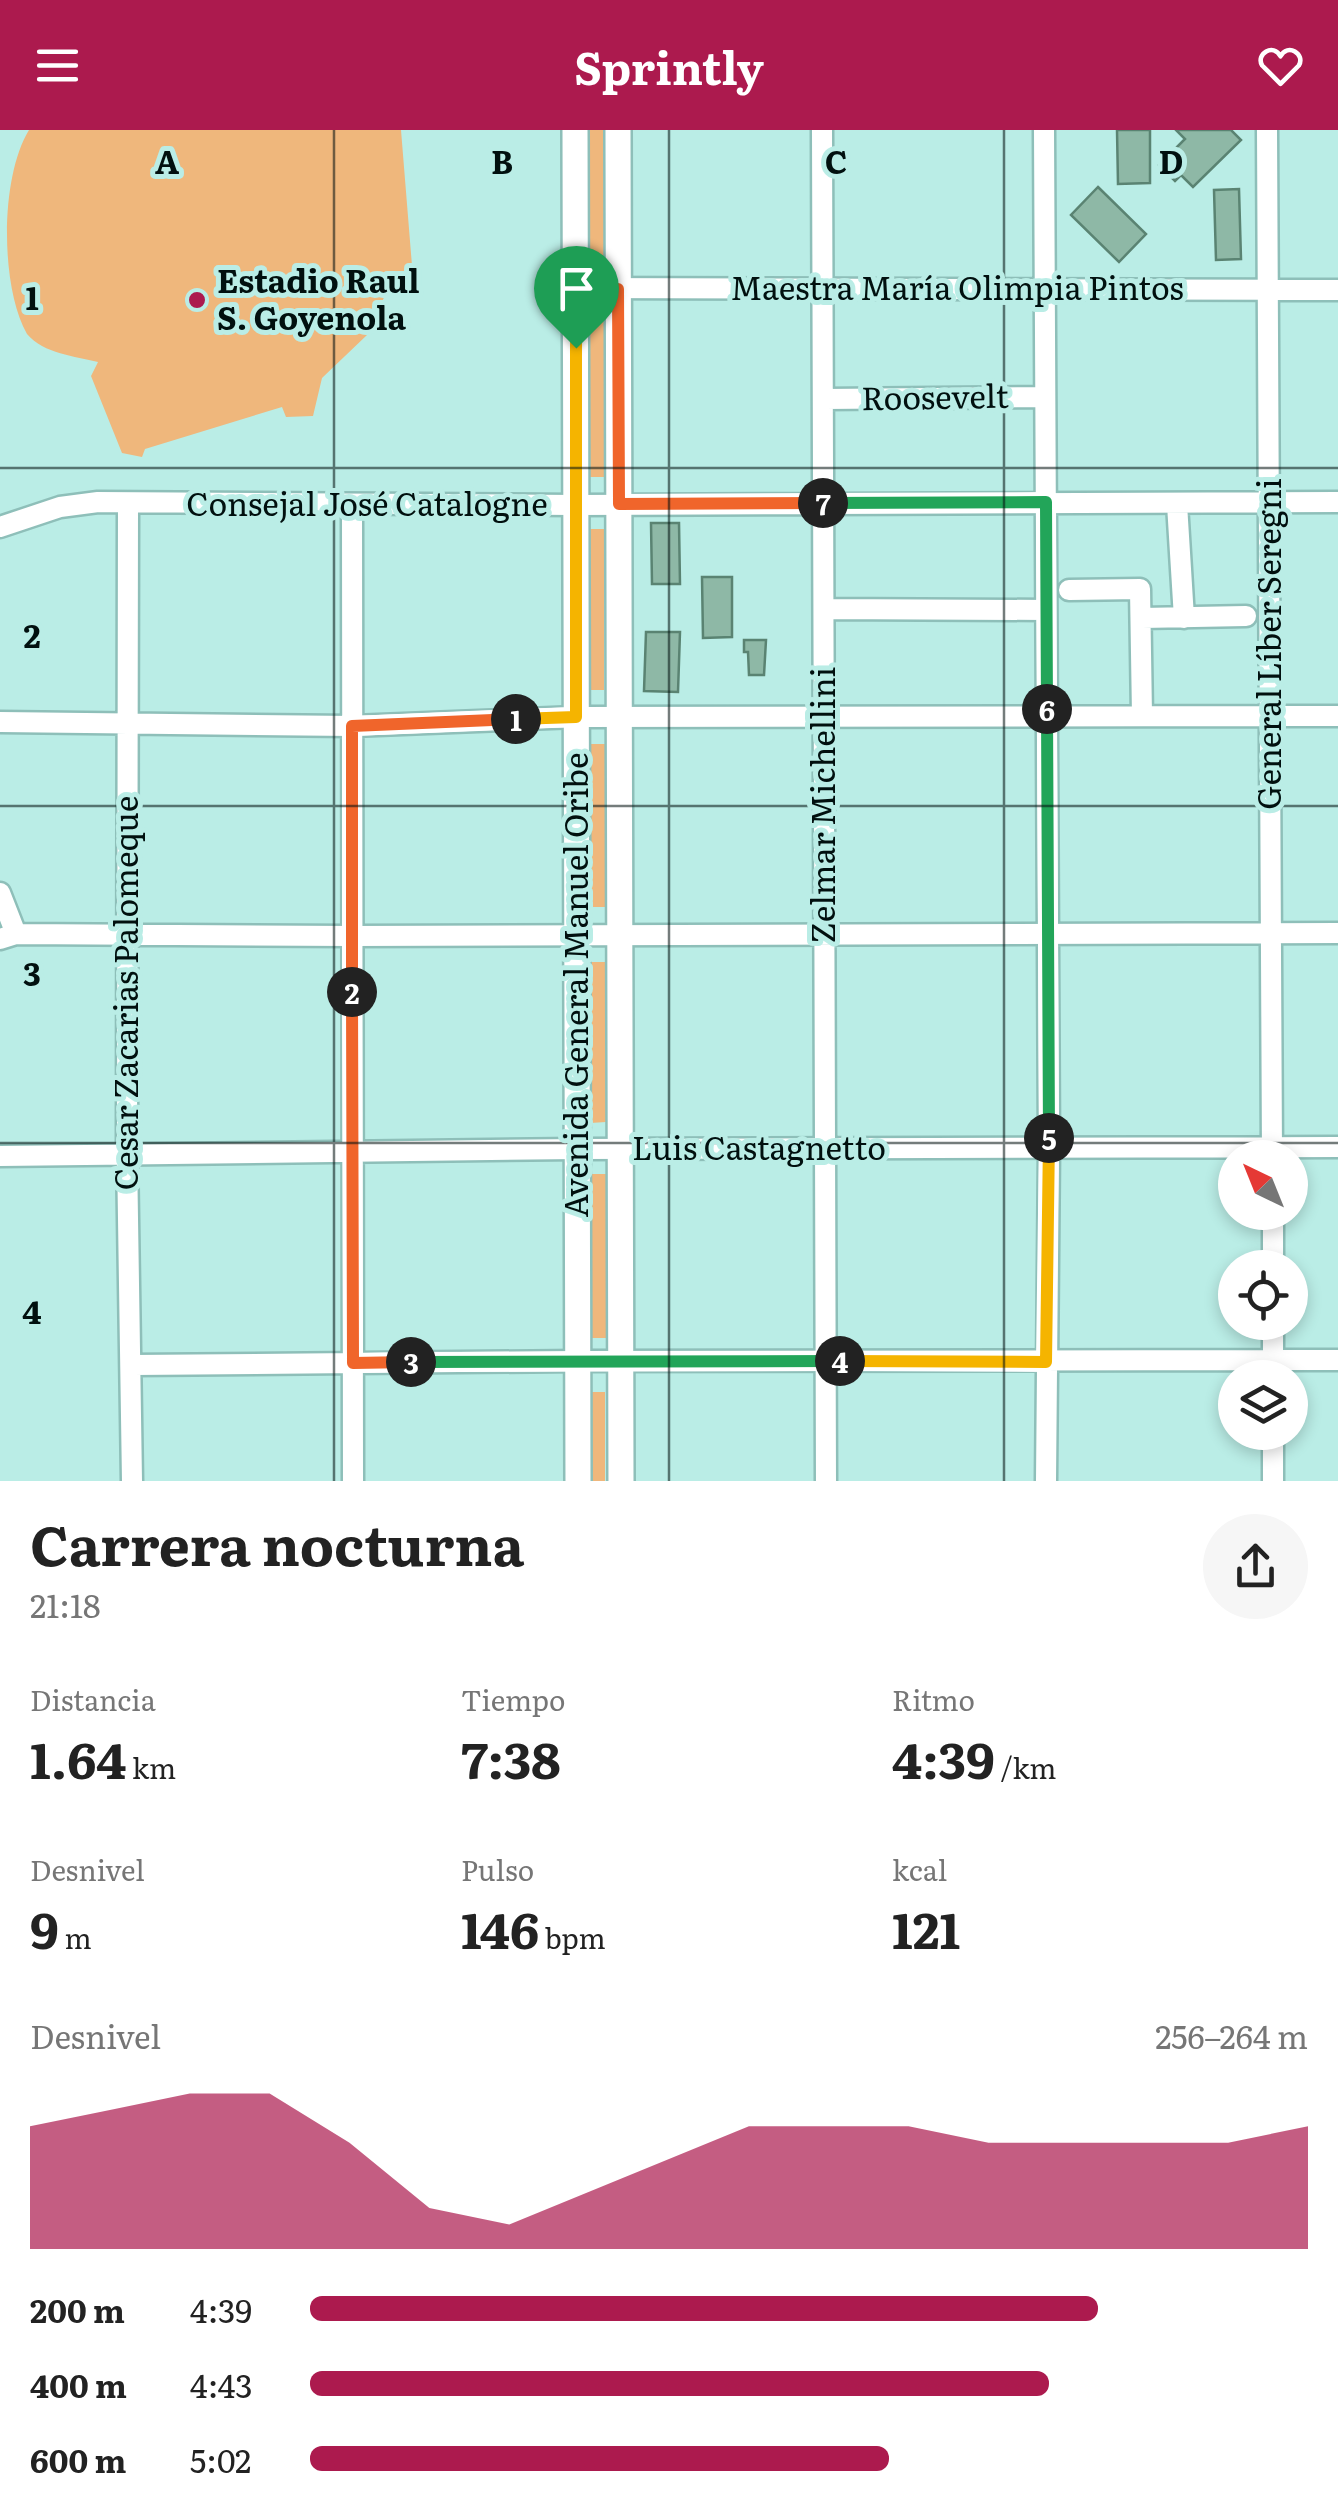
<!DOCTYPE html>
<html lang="es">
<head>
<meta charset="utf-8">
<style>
	:root { --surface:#fff; --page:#f6f6f6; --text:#222; --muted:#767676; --accent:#ac1a4e }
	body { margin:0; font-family:Literata,serif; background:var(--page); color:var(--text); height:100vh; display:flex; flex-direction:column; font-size:38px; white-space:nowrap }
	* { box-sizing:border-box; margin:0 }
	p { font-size:32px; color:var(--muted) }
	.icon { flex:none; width:55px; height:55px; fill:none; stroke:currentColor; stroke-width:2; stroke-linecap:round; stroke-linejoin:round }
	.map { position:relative; height:1351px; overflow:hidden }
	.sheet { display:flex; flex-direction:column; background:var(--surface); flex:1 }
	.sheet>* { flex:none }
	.needle { width:65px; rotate:317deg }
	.controls { position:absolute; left:1218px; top:1010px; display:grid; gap:20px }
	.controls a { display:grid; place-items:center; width:90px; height:90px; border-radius:50%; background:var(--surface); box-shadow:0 5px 15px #0003; font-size:50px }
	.pin { position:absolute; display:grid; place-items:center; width:85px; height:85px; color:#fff; margin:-102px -42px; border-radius:50% 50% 50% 0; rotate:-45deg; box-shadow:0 0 10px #0007 }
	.pin .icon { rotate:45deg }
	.km { position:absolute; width:50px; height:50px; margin:-25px; border-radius:50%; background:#222; color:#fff; font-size:28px; line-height:50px; text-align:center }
	.round { display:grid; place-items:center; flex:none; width:105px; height:105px; border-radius:52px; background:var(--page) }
	.summary { display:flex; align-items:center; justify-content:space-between; height:170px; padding:0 30px }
	h1 { font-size:55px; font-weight:700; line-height:75px }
	.figures { display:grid; grid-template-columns:repeat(3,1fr); gap:15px; height:170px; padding:10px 30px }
	.figures div { display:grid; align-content:center }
	.figures b { font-size:50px; font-weight:700 }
	.figures small { font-size:28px; font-weight:400 }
	.figures p { font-size:28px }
	.chart { height:280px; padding:20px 30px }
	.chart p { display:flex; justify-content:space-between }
	.chart svg { width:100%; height:180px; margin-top:10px; fill:var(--accent); opacity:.7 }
	ul { padding:0 30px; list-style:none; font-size:32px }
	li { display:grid; grid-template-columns:160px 120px 1fr; align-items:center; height:75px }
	li i { height:25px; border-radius:12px; background:var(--accent) }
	header { display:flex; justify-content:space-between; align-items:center; height:130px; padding:0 30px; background:var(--accent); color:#fff; font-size:45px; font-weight:700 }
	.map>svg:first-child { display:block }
	.green { fill:#efb77c }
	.building { fill:#8eb8a6; stroke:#5a8372; stroke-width:2.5 }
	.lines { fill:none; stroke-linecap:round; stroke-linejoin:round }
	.minor-casing { stroke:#8ebfb9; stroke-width:25 }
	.major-casing { stroke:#8ebfb9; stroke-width:30 }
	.minor { stroke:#fff; stroke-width:20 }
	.major { stroke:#fff; stroke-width:25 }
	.split-1-casing { stroke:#fff; stroke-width:20 }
	.split-2-casing { stroke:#fff; stroke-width:20 }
	.split-3-casing { stroke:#fff; stroke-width:20 }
	.split-4-casing { stroke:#fff; stroke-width:20 }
	.split-5-casing { stroke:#fff; stroke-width:20 }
	.split-6-casing { stroke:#fff; stroke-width:20 }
	.split-7-casing { stroke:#fff; stroke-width:20 }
	.split-8-casing { stroke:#fff; stroke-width:20 }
	.split-9-casing { stroke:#fff; stroke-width:20 }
	.split-1 { stroke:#f5b400; stroke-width:12 }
	.split-2 { stroke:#f0652b; stroke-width:12 }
	.split-3 { stroke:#f0652b; stroke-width:12 }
	.split-4 { stroke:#22a559; stroke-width:12 }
	.split-5 { stroke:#f5b400; stroke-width:12 }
	.split-6 { stroke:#22a559; stroke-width:12 }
	.split-7 { stroke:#22a559; stroke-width:12 }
	.split-8 { stroke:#f0652b; stroke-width:12 }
	.split-9 { stroke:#f5b400; stroke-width:12 }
	.grid { fill:none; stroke:#01100f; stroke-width:2.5; stroke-opacity:0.55 }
	.poi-dot { fill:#ac1a4e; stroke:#baede6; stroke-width:4 }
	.labels { text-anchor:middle; stroke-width:10; stroke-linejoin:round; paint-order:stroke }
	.poi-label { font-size:32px; font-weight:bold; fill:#01100f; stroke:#baede6; text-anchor:start }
	.street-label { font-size:32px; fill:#01100f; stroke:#baede6 }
	.grid-label { font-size:32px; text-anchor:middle; font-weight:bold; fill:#01100f; stroke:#baede6; stroke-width:10; stroke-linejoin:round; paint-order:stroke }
</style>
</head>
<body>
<header><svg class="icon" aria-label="menu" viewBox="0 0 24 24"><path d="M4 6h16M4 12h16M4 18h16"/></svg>Sprintly<svg class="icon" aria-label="heart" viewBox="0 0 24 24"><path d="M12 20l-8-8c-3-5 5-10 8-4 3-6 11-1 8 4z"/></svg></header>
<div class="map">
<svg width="1338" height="1351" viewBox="0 0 1338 1351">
	<rect width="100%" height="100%" fill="#baede6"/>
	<!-- green -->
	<path class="green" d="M 29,0 L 401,0 L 413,148 L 386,163 L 367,205 L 322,248 L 313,286 L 286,287 L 282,277 L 145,319 L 142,327 L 122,323 L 91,246 L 98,232 C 75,226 44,224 27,204 C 0,156 0,47 29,0 Z
		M 589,0 L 604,0 L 604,132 L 589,132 Z
		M 589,187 L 604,187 L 605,347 L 590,347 Z
		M 590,399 L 604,399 L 604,560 L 589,560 Z
		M 590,614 L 605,614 L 605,777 L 590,777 Z
		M 590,832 L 605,832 L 606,992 L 590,993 Z
		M 591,1044 L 606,1044 L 606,1208 L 591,1208 Z
		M 591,1262 L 605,1262 L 605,1351 L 591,1351 Z"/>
	<!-- building -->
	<path class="building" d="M 1117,0 L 1150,0 L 1150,53 L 1118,54 Z
		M 1176,0 L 1231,0 L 1241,10 L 1193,57 L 1181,45 L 1175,51 L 1159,35 L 1185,9 Z
		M 1098,57 L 1146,104 L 1119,132 L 1071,85 Z
		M 1239,59 L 1241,129 L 1216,130 L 1214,60 Z
		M 651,393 L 679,393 L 680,454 L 652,454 Z
		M 702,447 L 732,447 L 732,507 L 703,508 Z
		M 646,502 L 680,502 L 678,562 L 644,561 Z
		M 744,510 L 766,510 L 764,545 L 749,545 L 748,522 L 744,522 Z"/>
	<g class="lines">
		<defs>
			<path id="minor" d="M 822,0 L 826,1351
				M 1044,0 L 1049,1018 L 1046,1351
				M 1267,0 L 1272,1028
				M 577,158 L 1338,160
				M 825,269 L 1045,267
				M 128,374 L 127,1023 L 132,1351
				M 1177,374 L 1184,488
				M 352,375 L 353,1351
				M 0,397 L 60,377 L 98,372 L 575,375 L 1338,372
				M 1069,460 L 1140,459 L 1142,586
				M 824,479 L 1045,480
				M 1142,488 L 1246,486
				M 0,592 L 353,596 L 576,587 L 1338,586
				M 0,763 L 16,804
				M 0,809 L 16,804 L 352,806 L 1338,803
				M 0,1026 L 577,1019 L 1338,1017
				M 1273,1082 L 1273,1138
				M 1273,1192 L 1273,1248
				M 133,1235 L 578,1231 L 1338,1230
				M 1273,1302 L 1273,1351"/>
			<path id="major" d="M 575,0 L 578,1351
				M 618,0 L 621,1351"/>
		</defs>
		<!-- minor casing -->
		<use href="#minor" class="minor-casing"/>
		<!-- major casing -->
		<use href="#major" class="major-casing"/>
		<!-- minor -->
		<use href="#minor" class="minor"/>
		<!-- major -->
		<use href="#major" class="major"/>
	</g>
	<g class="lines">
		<defs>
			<path id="split-1" d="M 516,589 L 576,587 L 576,218"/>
			<path id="split-2" d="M 352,862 L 352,596 L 516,589"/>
			<path id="split-3" d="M 352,862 L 353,1233 L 411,1232"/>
			<path id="split-4" d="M 411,1232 L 840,1231"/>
			<path id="split-5" d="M 840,1231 L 1046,1232 L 1049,1008"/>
			<path id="split-6" d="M 1047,579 L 1049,1008"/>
			<path id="split-7" d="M 823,373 L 1046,372 L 1047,579"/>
			<path id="split-8" d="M 608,159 L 618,159 L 619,374 L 823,373"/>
			<path id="split-9" d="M 576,218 L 577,158 L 608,159"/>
		</defs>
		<!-- split-1 casing -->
		<use href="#split-1" class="split-1-casing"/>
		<!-- split-2 casing -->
		<use href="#split-2" class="split-2-casing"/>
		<!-- split-3 casing -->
		<use href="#split-3" class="split-3-casing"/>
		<!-- split-4 casing -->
		<use href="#split-4" class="split-4-casing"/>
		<!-- split-5 casing -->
		<use href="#split-5" class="split-5-casing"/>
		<!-- split-6 casing -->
		<use href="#split-6" class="split-6-casing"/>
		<!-- split-7 casing -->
		<use href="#split-7" class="split-7-casing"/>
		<!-- split-8 casing -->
		<use href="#split-8" class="split-8-casing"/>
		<!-- split-9 casing -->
		<use href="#split-9" class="split-9-casing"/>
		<!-- split-1 -->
		<use href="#split-1" class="split-1"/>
		<!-- split-2 -->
		<use href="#split-2" class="split-2"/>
		<!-- split-3 -->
		<use href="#split-3" class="split-3"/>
		<!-- split-4 -->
		<use href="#split-4" class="split-4"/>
		<!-- split-5 -->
		<use href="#split-5" class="split-5"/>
		<!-- split-6 -->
		<use href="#split-6" class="split-6"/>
		<!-- split-7 -->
		<use href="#split-7" class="split-7"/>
		<!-- split-8 -->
		<use href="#split-8" class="split-8"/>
		<!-- split-9 -->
		<use href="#split-9" class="split-9"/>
	</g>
	<!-- grid -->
	<path class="grid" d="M 334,0 L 334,1351M 669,0 L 669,1351M 1004,0 L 1004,1351M 0,338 L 1338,338M 0,676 L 1338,676M 0,1013 L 1338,1013"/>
	<!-- markers -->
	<circle class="poi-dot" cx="197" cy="170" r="10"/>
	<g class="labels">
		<!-- poi labels -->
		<g class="poi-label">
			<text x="217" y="163">Estadio Raul<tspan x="217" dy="37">S. Goyenola</tspan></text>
		</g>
		<!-- street labels -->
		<g class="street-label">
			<text x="957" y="170">Maestra María Olimpia Pintos</text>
			<text transform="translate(935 268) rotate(-1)" y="11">Roosevelt</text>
			<text x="367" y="386">Consejal José Catalogne</text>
			<text transform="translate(1270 514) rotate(-90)" y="11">General Líber Seregni</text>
			<text transform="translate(824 675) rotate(-90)" y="11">Zelmar Michellini</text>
			<text transform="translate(577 855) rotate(-90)" y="11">Avenida General Manuel Oribe</text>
			<text transform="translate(127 863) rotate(-90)" y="11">Cesar Zacarias Palomeque</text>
			<text x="759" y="1030">Luis Castagnetto</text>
		</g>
	</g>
	<g class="grid-label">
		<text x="167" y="44">A</text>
		<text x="502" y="44">B</text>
		<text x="836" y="44">C</text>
		<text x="1171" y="44">D</text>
		<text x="32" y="180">1</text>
		<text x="32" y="518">2</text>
		<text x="32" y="856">3</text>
		<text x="32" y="1194">4</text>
	</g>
</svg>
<div class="controls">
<a><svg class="needle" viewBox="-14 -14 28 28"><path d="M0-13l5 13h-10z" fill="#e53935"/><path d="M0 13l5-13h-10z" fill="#767676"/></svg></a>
<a><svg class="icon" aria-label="locate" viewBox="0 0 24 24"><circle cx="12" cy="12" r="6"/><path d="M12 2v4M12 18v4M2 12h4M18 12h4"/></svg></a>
<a><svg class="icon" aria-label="layers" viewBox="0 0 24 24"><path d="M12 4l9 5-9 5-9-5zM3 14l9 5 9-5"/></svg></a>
</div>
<div class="pin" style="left:576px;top:218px;background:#1e9e55"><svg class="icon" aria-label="arrive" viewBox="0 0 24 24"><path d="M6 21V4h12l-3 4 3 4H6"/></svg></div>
<b class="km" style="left:516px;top:589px">1</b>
<b class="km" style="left:352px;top:862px">2</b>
<b class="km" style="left:411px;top:1232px">3</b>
<b class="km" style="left:840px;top:1231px">4</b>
<b class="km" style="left:1049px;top:1008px">5</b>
<b class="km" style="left:1047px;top:579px">6</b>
<b class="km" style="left:823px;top:373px">7</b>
</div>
<section class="sheet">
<div class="summary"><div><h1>Carrera nocturna</h1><p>21:18</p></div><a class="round"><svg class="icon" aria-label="share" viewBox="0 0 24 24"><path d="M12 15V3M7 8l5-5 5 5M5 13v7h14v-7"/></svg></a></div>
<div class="figures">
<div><p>Distancia</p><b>1.64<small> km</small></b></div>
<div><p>Tiempo</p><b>7:38</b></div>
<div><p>Ritmo</p><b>4:39<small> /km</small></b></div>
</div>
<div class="figures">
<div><p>Desnivel</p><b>9<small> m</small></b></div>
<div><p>Pulso</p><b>146<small> bpm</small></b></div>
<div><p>kcal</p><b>121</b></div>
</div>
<div class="chart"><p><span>Desnivel</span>256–264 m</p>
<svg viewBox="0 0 160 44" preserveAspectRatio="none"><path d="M0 44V14L10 10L20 6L30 6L40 18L50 34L60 38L70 30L80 22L90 14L100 14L110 14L120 18L130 18L140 18L150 18L160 14V44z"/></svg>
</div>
<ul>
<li><b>200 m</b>4:39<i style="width:79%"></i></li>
<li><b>400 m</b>4:43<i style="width:74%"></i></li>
<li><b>600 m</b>5:02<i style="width:58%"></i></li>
</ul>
</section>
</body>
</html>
